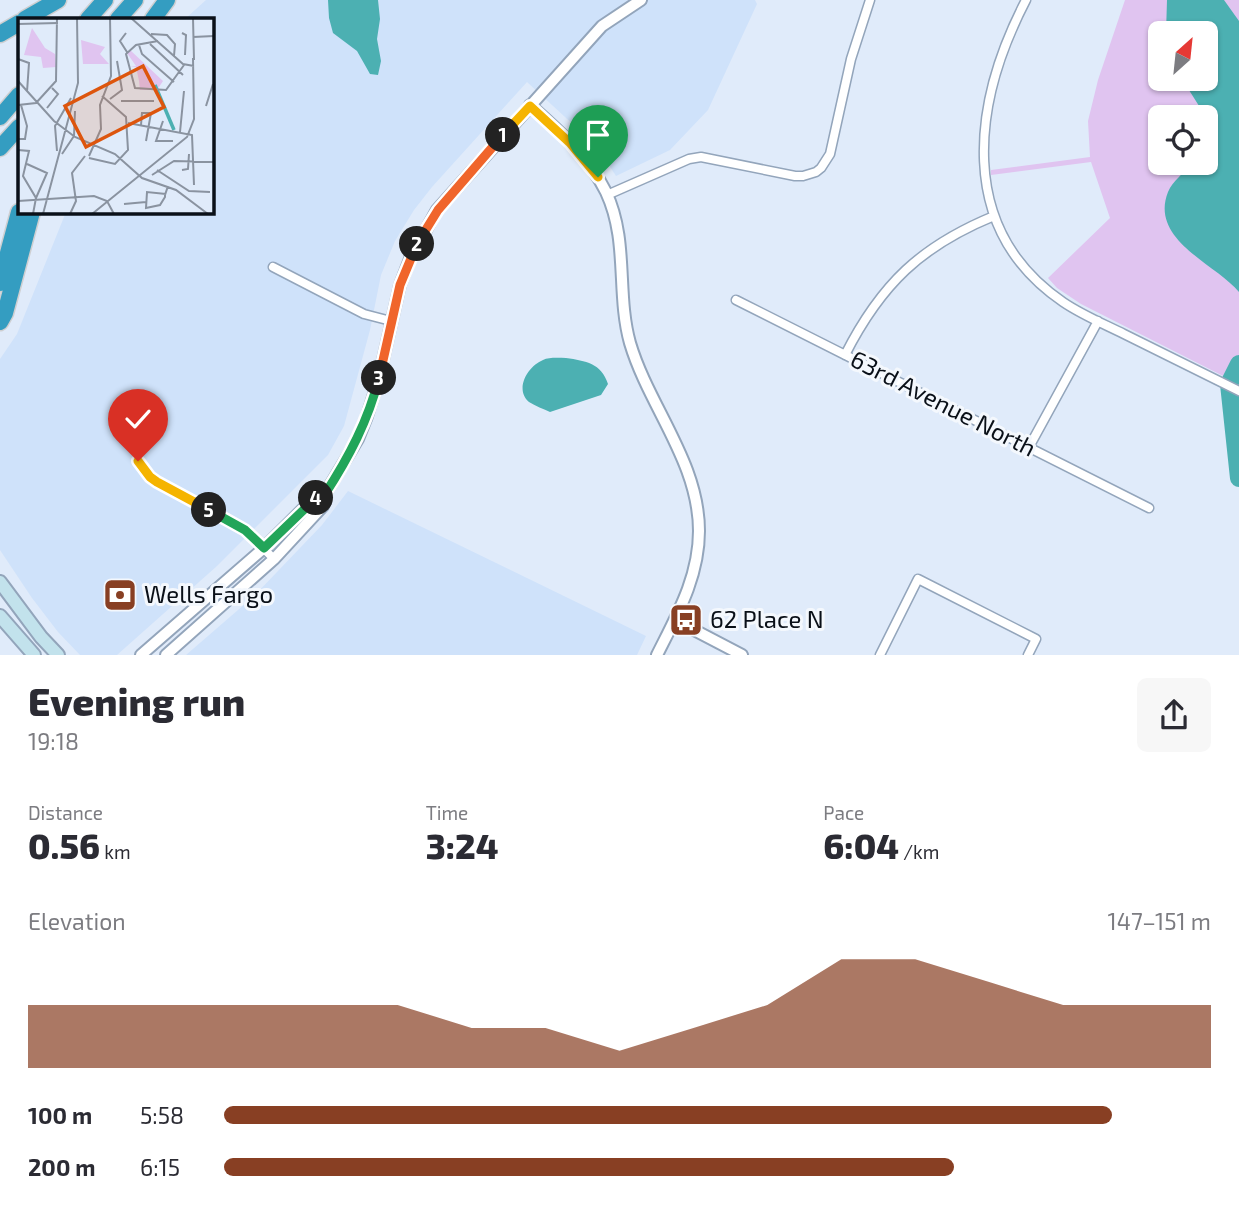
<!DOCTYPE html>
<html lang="en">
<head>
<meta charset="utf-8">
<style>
	:root { --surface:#fff; --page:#f7f7f7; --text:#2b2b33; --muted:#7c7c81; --accent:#883f23 }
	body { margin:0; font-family:"Exo 2",sans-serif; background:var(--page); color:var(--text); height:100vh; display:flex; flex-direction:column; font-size:26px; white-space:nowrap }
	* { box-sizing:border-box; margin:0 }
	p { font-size:23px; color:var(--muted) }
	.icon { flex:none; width:38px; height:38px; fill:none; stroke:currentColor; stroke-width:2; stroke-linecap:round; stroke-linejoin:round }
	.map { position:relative; height:655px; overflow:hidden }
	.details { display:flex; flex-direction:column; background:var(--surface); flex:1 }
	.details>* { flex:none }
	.needle { width:46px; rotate:27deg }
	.fabs { position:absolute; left:1148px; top:21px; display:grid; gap:14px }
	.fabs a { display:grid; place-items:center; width:70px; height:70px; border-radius:10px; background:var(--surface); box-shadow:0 2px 5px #0004; font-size:35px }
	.pin { position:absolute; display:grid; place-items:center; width:60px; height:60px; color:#fff; margin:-72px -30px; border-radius:50% 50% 50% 0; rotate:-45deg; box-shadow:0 0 7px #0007 }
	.pin .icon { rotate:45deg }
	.km { position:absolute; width:35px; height:35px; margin:-18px; border-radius:50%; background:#222; color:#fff; font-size:19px; line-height:35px; text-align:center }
	.round { display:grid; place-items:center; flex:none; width:74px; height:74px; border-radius:10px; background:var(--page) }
	.overview { display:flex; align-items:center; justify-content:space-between; height:119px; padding:0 28px }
	h1 { font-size:38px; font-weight:800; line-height:52px }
	.metrics { display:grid; grid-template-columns:repeat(3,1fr); gap:10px; height:119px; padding:7px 28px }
	.metrics div { display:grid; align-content:center }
	.metrics b { font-size:35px; font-weight:800 }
	.metrics small { font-size:19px; font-weight:400 }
	.metrics p { font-size:19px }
	.chart { height:196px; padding:14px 28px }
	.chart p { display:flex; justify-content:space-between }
	.chart svg { width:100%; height:126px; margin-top:7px; fill:var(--accent); opacity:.7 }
	ul { padding:0 28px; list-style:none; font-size:23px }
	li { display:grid; grid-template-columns:112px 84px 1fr; align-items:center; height:52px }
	li i { height:18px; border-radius:9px; background:var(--accent) }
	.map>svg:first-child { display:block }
	.built { fill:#cfe2fa }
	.green { fill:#e0c4f0; fill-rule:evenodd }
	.water { fill:#4cb0b2 }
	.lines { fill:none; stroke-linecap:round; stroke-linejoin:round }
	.river { stroke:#4cb0b2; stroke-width:18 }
	.minor-casing { stroke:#93a5bb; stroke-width:11 }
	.tertiary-casing { stroke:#93a5bb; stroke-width:14 }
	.secondary-casing { stroke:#93a5bb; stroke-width:16 }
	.motorway-casing { stroke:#cecfd1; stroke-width:19 }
	.minor { stroke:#fff; stroke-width:8 }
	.tertiary { stroke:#fff; stroke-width:10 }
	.secondary { stroke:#c2e2ec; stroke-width:12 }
	.motorway { stroke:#349dc1; stroke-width:16 }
	.split-1-casing { stroke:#fff; stroke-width:14 }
	.split-2-casing { stroke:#fff; stroke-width:14 }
	.split-3-casing { stroke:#fff; stroke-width:14 }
	.split-4-casing { stroke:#fff; stroke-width:14 }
	.split-5-casing { stroke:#fff; stroke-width:14 }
	.split-6-casing { stroke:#fff; stroke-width:14 }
	.split-1 { stroke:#f5b400; stroke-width:9 }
	.split-2 { stroke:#f0652b; stroke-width:9 }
	.split-3 { stroke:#f0652b; stroke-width:9 }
	.split-4 { stroke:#22a559; stroke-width:9 }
	.split-5 { stroke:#22a559; stroke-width:9 }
	.split-6 { stroke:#f5b400; stroke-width:9 }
	.labels { text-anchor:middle; stroke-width:6; stroke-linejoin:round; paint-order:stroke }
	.street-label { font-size:24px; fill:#0a1018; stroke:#f4f8fd }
	.poi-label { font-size:24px; fill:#0a1018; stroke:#f4f8fd; text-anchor:start }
	.inset-river { fill:none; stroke:#4cb0b2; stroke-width:3.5 }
	.inset-road { fill:none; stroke:#8a93a0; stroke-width:2 }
	.view { fill:#dd550d; fill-opacity:0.15; stroke:#dd550d; stroke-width:3.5 }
	.inset-edge { fill:none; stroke:#0a1018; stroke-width:3.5 }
</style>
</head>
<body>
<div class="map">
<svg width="1239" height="655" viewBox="0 0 1239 655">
	<rect width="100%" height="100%" fill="#e0ebfa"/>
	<!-- built -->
	<path class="built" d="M 206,0 L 755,0 L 757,4 L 708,110 L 670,150 L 616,176 L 603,156 L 578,129 L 527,82 L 432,187 L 414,210 L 395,241 L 381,275 L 370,330 L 344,426 L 328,455 L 217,566 L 117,655 L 80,655 L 58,632 L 32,598 L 0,550 L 0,359 L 17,334 L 66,212 L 212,212 L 212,19 L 185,19 Z
		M 348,491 L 646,636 L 637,655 L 186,655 L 253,597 L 322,525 Z"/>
	<!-- green -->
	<path class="green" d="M 1125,0 L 1239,0 L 1239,384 L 1081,304 L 1057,288 L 1048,278 L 1110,218 L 1091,162 L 991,175 L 991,170 L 1090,157 L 1088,121 L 1098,80 ZM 1160,33 L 1206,33 L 1206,79 L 1160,79 ZM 1160,117 L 1206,117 L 1206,163 L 1160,163 Z"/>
	<!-- water -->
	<path class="water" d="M 328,0 L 378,0 L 380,19 L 377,39 L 381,61 L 378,75 L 370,74 L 357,51 L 333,33 L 329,18 Z
		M 1167,0 L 1224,0 L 1239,21 L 1239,292 C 1216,264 1149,240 1168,192 C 1173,180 1184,174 1191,163 L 1206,163 L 1206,117 L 1182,79 L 1206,79 L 1206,33 L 1166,33 Z
		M 566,358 C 586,361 601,363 608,384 L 601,395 L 550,412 C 544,409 535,406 529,402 C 514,389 528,366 543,360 C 549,357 559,358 566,358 Z"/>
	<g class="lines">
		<!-- river -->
		<path class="river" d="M 1239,364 L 1229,384 L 1239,478"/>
		<defs>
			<path id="minor" d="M 1026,0 C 973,102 955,228 1063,302 C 1082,315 1104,324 1124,334 C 1163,353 1201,372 1239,391
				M 607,195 L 689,159 L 701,157 L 795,176 L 803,176 L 816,172 L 821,168 L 830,154 L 851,59 L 870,0
				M 273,267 L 364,314 L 391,321
				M 736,300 L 1149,508
				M 845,355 C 881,284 921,246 994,216
				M 1029,447 L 1098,321
				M 138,461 L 150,477 L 245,530 L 274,559
				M 880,655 L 918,579 L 1036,639 L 1028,655"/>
			<path id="tertiary" d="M 530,105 C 559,131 589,157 606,192 C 629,241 616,293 630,343 C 649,407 699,462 699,531 C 699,577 677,615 657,655
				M 675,620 L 742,655
				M 141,655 L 264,548 L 313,499 L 325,494
				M 166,655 L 274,559 L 323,506 L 325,494 L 358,439 L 366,419 L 378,382 L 400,285 L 410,259 L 437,210 L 602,26 L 641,0"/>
			<path id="secondary" d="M 0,582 L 41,637 L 58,655
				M 0,616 L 34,655"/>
			<path id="motorway" d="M 25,19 L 58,0
				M 88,19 L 105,0
				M 118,19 L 135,0
				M 153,19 L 167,0
				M 0,34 L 19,23
				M 0,117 L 19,95
				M 0,148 L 19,127
				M 0,283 L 19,212
				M 0,322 L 5,313 L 32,212"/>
		</defs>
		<!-- minor casing -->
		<use href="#minor" class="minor-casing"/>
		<!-- tertiary casing -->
		<use href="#tertiary" class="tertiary-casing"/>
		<!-- secondary casing -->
		<use href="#secondary" class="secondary-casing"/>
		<!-- motorway casing -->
		<use href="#motorway" class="motorway-casing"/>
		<!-- minor -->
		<use href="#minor" class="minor"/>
		<!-- tertiary -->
		<use href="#tertiary" class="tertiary"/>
		<!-- secondary -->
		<use href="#secondary" class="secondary"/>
		<!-- motorway -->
		<use href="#motorway" class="motorway"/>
	</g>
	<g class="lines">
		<defs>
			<path id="split-1" d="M 503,135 L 530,106 L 570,143 L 598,177"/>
			<path id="split-2" d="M 417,244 L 438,210 L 503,135"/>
			<path id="split-3" d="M 379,378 L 400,285 L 417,244"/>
			<path id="split-4" d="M 316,498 L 325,494 C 349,457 368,421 379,378"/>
			<path id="split-5" d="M 209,510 L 245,530 L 264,548 L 316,498"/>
			<path id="split-6" d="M 138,461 L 150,477 L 157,482 L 209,510"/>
		</defs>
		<!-- split-1 casing -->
		<use href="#split-1" class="split-1-casing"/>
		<!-- split-2 casing -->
		<use href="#split-2" class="split-2-casing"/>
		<!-- split-3 casing -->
		<use href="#split-3" class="split-3-casing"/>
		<!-- split-4 casing -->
		<use href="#split-4" class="split-4-casing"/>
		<!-- split-5 casing -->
		<use href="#split-5" class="split-5-casing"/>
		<!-- split-6 casing -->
		<use href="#split-6" class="split-6-casing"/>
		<!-- split-1 -->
		<use href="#split-1" class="split-1"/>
		<!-- split-2 -->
		<use href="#split-2" class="split-2"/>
		<!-- split-3 -->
		<use href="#split-3" class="split-3"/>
		<!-- split-4 -->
		<use href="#split-4" class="split-4"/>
		<!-- split-5 -->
		<use href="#split-5" class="split-5"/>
		<!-- split-6 -->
		<use href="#split-6" class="split-6"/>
	</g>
	<!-- icons -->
	<defs>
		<symbol id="bank-square" viewBox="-11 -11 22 22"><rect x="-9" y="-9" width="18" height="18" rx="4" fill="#883f23" stroke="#f4f8fd"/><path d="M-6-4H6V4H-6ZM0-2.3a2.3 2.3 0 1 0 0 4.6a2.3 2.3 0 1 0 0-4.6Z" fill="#fff"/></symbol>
		<symbol id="bus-square" viewBox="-11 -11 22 22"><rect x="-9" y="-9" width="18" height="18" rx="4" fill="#883f23" stroke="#f4f8fd"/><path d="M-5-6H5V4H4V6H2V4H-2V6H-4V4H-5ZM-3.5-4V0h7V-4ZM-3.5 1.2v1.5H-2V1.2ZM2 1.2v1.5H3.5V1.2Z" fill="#fff"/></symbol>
	</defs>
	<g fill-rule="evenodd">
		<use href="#bank-square" x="101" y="576" width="38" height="38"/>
		<use href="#bus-square" x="667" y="601" width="38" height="38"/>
	</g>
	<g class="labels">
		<!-- street labels -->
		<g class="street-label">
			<text transform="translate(943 404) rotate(27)" y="8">63rd Avenue North</text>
		</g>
		<!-- poi labels -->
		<g class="poi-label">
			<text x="144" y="603">Wells Fargo</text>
			<text x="710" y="628">62 Place N</text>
		</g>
	</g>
	<!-- overview -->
	<g transform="translate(18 18)">
		<rect width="196" height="196" fill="#e0ebfa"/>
		<path d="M 14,10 L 27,30 L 37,36 L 38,49 L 25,50 L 23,39 L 6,37 ZM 63,22 L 87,29 L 82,36 L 91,46 L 65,46 ZM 112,32 L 145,63 L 139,72 L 122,72 L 121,63 L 115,67 L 121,63 L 118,49 L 112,49 L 118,48 L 109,35 Z" fill="#e0c4f0"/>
		<path class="inset-river" d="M 137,67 L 156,112"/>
		<path class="inset-road" d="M 113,0 L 165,46 L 176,48M 175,0 L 176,42M 0,6 L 40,5M 108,15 L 102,23 L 109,34M 164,15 L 168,17 L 167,37M 133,16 L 149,17 L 157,26 L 156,38M 175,19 L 196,18M 140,23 L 118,27 L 108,36 L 117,70 L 148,72 L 166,47M 132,26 L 165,57M 121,27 L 124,36 L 156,64M 0,41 L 11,45 L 9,74M 0,63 L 36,103 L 57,119 L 97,136 L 124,160 L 158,172 L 190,196M 92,81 L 104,72 L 99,43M 103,83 L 136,83M 0,87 L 18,85 L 38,63 L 39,0M 188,88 L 195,66M 29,90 L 40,76 L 34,70M 145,103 L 138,123 L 155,123M 110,105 L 174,117 L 176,167M 123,107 L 124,95 L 133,95 L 128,123M 162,114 L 166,73M 0,121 L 7,121 L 9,108 L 3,87M 0,132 L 11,133 L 5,158 L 18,180 L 15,196M 39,133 L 37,108 L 53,80M 44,136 L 56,118 L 57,93M 71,138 L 83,111 L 82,87 L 93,58 L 92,0M 71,140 L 97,146 L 110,132 L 108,99 L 84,78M 9,146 L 29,155 L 18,180M 139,152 L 171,173 L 192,174M 164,152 L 170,151 L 171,136M 134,157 L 156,143 L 196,144M 148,176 L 129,174 L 128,190 L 142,187 L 147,179 L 147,177 L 150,168M 0,183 L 76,178 L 89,183 L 96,196M 106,186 L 128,184M 25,196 L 60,65 L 59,0M 52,196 L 58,183 L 54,155 L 67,138M 74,196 L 169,119 L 176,101 L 175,40"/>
		<path class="view" d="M 125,48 L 146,89 L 68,129 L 47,88 Z"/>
		<rect width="196" height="196" class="inset-edge"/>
	</g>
</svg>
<div class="fabs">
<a><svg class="needle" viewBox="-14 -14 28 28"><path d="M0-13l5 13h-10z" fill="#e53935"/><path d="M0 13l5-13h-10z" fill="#7c7c81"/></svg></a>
<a><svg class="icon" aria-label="locate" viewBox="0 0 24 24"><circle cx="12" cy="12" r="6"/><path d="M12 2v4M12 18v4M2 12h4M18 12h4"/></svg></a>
</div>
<div class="pin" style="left:598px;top:177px;background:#1e9e55"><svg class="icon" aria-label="arrive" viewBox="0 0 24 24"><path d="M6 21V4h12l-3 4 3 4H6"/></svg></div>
<div class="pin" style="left:138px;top:461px;background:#d93025"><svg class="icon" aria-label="check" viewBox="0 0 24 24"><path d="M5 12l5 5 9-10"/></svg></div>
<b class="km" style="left:503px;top:135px">1</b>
<b class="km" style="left:417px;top:244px">2</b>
<b class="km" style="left:379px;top:378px">3</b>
<b class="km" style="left:316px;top:498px">4</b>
<b class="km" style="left:209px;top:510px">5</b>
</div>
<section class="details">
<div class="overview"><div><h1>Evening run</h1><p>19:18</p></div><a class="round"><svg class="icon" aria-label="share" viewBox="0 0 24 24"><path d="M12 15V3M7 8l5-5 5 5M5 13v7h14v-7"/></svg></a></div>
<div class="metrics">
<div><p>Distance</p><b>0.56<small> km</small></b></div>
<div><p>Time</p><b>3:24</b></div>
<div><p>Pace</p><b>6:04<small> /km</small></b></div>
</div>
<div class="chart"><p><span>Elevation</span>147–151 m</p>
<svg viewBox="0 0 160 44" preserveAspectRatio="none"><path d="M0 44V22L10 22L20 22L30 22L40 22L50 22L60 30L70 30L80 38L90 30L100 22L110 6L120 6L130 14L140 22L150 22L160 22V44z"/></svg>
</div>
<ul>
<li><b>100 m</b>5:58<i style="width:90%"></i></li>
<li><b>200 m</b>6:15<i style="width:74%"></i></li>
</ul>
</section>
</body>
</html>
